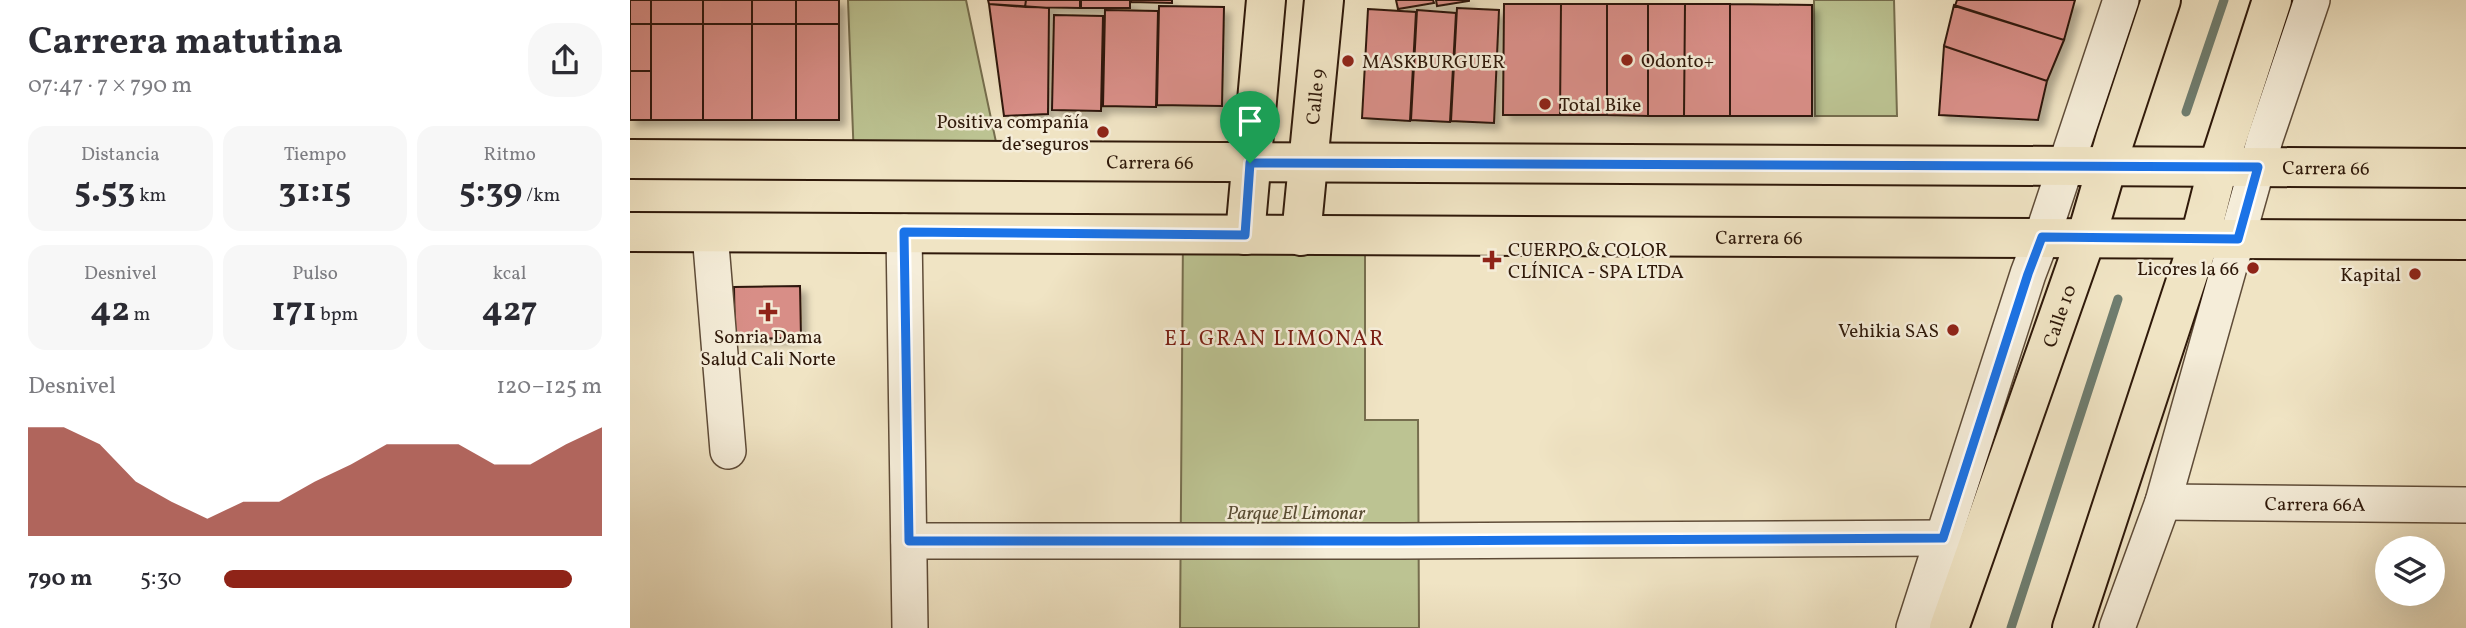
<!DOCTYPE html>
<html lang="es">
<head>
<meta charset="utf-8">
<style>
	:root { --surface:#fff; --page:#f7f7f7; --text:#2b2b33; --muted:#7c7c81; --accent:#8f2418 }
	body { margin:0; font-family:Vollkorn,serif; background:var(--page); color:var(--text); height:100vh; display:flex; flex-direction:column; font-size:26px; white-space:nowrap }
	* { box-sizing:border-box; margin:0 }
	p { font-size:23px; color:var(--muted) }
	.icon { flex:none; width:38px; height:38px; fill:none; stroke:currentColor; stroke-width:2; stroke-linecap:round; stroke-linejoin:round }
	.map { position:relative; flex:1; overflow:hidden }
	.sheet { display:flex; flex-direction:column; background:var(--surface); width:630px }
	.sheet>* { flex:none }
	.controls { position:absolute; left:1745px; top:536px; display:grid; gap:14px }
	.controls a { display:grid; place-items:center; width:70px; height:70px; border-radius:50%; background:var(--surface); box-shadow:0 7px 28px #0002; font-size:35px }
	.pin { position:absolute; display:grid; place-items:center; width:60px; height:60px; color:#fff; margin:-72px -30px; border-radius:50% 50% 50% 0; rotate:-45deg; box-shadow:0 0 7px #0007 }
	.pin .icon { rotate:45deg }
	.round { display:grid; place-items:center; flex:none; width:74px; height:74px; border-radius:28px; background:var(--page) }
	.headline { display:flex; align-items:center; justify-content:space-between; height:119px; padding:0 28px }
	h1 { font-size:38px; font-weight:700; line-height:52px }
	.figures { display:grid; grid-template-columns:repeat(3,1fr); gap:10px; height:119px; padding:7px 28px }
	.figures div { display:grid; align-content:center; border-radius:18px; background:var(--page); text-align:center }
	.figures b { font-size:35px; font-weight:700 }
	.figures small { font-size:19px; font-weight:400 }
	.figures p { font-size:19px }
	.chart { height:196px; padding:14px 28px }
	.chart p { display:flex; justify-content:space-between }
	.chart svg { width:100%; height:126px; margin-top:7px; fill:var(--accent); opacity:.7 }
	ul { padding:0 28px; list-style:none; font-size:23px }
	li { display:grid; grid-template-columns:112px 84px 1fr; align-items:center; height:52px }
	li i { height:18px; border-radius:9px; background:var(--accent) }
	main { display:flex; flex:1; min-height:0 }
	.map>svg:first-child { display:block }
	.green { fill:#bcc392; stroke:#766e4e; stroke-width:2 }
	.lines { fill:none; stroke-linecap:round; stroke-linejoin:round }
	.stream { stroke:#6f7d6f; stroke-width:9 }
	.building { fill:#d88e87; stroke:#2f190a; stroke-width:2; filter:url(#shadow) }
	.minor-casing { stroke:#5f4c38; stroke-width:38 }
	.major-casing { stroke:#2f190a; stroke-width:42 }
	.minor { stroke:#f5edd9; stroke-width:35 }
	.major { stroke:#f0e4c4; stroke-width:38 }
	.route-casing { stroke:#fff; stroke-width:14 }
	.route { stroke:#1a73e8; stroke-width:9 }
	.poi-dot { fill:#8f2418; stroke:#f5edd9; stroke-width:2.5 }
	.labels { text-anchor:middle; stroke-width:5; stroke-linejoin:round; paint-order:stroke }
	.poi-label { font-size:19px; fill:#2f190a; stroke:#f5edd9; text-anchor:start }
	.street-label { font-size:19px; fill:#2f190a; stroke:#f5edd9 }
	.park-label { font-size:19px; font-style:italic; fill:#594c33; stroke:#f5edd9 }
	.neighbourhood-label { font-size:21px; letter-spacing:2px; fill:#7a1f14; stroke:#f5edd9 }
</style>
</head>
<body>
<main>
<section class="sheet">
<div class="headline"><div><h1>Carrera matutina</h1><p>07:47 · 7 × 790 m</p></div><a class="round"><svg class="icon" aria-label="share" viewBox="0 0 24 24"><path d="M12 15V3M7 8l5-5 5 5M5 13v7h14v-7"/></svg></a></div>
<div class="figures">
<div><p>Distancia</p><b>5.53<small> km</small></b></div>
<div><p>Tiempo</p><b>31:15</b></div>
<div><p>Ritmo</p><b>5:39<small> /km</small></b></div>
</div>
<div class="figures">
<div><p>Desnivel</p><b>42<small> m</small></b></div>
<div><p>Pulso</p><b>171<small> bpm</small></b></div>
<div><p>kcal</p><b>427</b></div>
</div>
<div class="chart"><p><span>Desnivel</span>120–125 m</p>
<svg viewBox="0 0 160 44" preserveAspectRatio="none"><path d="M0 44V6L10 6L20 12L30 25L40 32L50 38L60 32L70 32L80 25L90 19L100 12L110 12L120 12L130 19L140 19L150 12L160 6V44z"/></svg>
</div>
<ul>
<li><b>790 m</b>5:30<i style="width:92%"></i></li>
</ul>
</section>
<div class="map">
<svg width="1836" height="628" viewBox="0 0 1836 628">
	<defs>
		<filter id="shadow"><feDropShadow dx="6" dy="6" stdDeviation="3.5" flood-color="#0004"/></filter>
	</defs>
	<rect width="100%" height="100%" fill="#f0e4c4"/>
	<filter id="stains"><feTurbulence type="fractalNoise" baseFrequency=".00286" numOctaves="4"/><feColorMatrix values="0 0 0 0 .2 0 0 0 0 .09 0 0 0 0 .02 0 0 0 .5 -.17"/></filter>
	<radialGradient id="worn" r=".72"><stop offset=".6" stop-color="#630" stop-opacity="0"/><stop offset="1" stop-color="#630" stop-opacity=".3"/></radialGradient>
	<!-- green -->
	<path class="green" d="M 218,0 L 336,0 L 370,161 L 224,160 Z
		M 1184,0 L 1264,0 L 1267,116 L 1185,116 Z
		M 553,235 L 735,236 L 735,420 L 788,420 L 789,628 L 550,628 Z"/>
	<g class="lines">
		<!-- stream -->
		<path class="stream" d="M 1556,112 L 1594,0
			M 1381,628 L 1488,299"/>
	</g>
	<!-- building -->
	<path class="building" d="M 0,0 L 21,0 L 21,24 L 0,24 Z
		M 21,0 L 73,0 L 73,24 L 21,24 Z
		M 73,0 L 122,0 L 122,24 L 73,24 Z
		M 122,0 L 166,0 L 166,24 L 122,24 Z
		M 166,0 L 209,0 L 209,24 L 166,24 Z
		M 358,0 L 396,0 L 395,7 L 359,4 Z
		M 396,0 L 450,0 L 450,8 L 395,7 Z
		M 451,0 L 500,0 L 500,8 L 451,8 Z
		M 501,0 L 542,0 L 542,3 L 501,2 Z
		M 766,0 L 803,0 L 804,3 L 768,9 Z
		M 806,0 L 839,0 L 839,1 L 807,6 Z
		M 1327,0 L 1445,0 L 1434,40 L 1325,6 Z
		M 359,4 L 419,8 L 418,114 L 374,116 Z
		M 874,4 L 931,4 L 930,115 L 873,115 Z
		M 931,4 L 977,4 L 977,115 L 930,115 Z
		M 977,4 L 1018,4 L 1018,116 L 977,115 Z
		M 1018,4 L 1055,4 L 1054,116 L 1018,116 Z
		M 1055,4 L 1100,4 L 1100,116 L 1054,116 Z
		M 1100,4 L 1182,5 L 1182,116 L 1100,116 Z
		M 1324,5 L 1434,40 L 1417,81 L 1314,46 Z
		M 529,6 L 594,7 L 592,106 L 527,105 Z
		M 827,8 L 869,10 L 864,123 L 821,121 Z
		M 738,9 L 786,12 L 780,121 L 732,118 Z
		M 475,10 L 528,11 L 526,107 L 473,106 Z
		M 787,10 L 826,13 L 820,122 L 781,120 Z
		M 424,15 L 473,16 L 471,111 L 422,110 Z
		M 0,24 L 21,24 L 21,71 L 0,71 Z
		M 21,24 L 73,24 L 73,120 L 21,120 Z
		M 73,24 L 122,24 L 122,120 L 73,120 Z
		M 122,24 L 166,24 L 166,120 L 122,120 Z
		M 166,24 L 209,24 L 209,120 L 166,120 Z
		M 1314,46 L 1417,81 L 1408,120 L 1309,115 Z
		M 0,71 L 21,71 L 21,120 L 0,120 Z
		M 170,286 L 171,338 L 105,339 L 104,287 Z"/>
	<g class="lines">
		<defs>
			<g id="minor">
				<path d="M 274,232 L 280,628"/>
				<path d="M 80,233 L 98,451"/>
				<path id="s1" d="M 1533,502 L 1836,505"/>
				<path d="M 279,541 L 770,541 L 1313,538"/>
				<path d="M 1284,628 L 1398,274 L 1412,237 L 1491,0"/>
				<path d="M 1487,628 L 1533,502 L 1635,139 L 1682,0"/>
			</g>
			<g id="major">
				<path id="s2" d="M 0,159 L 1836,168"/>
				<path id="s3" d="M 0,232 L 1836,240"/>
				<path d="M 615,235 L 636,0"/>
				<path id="s4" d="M 671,236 L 694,0"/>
				<path id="s5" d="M 1319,628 L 1456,238 L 1485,139 L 1531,0"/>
				<path d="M 1442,628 L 1570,238 L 1588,167 L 1642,0"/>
			</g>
		</defs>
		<!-- minor casing -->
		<use href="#minor" class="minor-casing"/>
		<!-- major casing -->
		<use href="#major" class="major-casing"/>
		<!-- minor -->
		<use href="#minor" class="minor"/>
		<!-- major -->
		<use href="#major" class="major"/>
	</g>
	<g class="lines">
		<defs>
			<path id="route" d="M 620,163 L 1628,167 L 1608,239 L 1412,237 L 1398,274 L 1313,538 L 770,541 L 279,541 L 274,232 L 615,235 Z"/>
		</defs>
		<!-- route casing -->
		<use href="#route" class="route-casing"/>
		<!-- route -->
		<use href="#route" class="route"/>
	</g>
	<!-- markers -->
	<g class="poi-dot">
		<circle cx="997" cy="60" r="7"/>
		<circle cx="718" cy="61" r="7"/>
		<circle cx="915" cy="104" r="7"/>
		<circle cx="473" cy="132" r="7"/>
		<path d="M858.5 249.5h7v7h7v7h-7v7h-7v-7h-7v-7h7z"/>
		<circle cx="1623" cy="268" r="7"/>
		<circle cx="1785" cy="274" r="7"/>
		<path d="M134.5 301.5h7v7h7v7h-7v7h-7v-7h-7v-7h7z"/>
		<circle cx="1323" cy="330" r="7"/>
	</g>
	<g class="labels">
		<!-- poi labels -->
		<g class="poi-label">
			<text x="1011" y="67">Odonto+</text>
			<text x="732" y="68">MASKBURGUER</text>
			<text x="929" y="111">Total Bike</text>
			<text x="459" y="128" text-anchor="end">Positiva compañía<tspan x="459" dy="22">de seguros</tspan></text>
			<text x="878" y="256">CUERPO &amp; COLOR<tspan x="878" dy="22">CLÍNICA - SPA LTDA</tspan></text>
			<text x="1609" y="275" text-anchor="end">Licores la 66</text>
			<text x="1771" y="281" text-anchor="end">Kapital</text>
			<text x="1309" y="337" text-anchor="end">Vehikia SAS</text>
			<text x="138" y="343" text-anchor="middle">Sonria Dama<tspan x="138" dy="22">Salud Cali Norte</tspan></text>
		</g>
		<!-- street labels -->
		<g class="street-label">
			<text dy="7" stroke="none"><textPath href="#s4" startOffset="140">Calle 9</textPath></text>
			<text dy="7" stroke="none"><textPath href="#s2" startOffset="520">Carrera 66</textPath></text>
			<text dy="7" stroke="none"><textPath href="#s2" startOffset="1696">Carrera 66</textPath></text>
			<text dy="7" stroke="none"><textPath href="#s3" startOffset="1129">Carrera 66</textPath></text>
			<text dy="7" stroke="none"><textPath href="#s5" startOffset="331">Calle 10</textPath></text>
			<text dy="7" stroke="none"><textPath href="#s1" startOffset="152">Carrera 66A</textPath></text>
		</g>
		<!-- park labels -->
		<g class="park-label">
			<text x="666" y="519">Parque El Limonar</text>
		</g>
		<!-- neighbourhood labels -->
		<g class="neighbourhood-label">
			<text x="645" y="345">EL GRAN LIMONAR</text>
		</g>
	</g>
	<rect width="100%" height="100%" filter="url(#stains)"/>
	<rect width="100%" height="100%" fill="url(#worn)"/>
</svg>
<div class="controls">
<a><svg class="icon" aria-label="layers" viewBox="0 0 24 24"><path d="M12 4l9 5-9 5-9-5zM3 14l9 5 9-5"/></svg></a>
</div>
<div class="pin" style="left:620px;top:163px;background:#1e9e55"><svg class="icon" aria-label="arrive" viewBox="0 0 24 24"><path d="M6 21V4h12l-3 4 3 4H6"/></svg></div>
</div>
</main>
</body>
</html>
